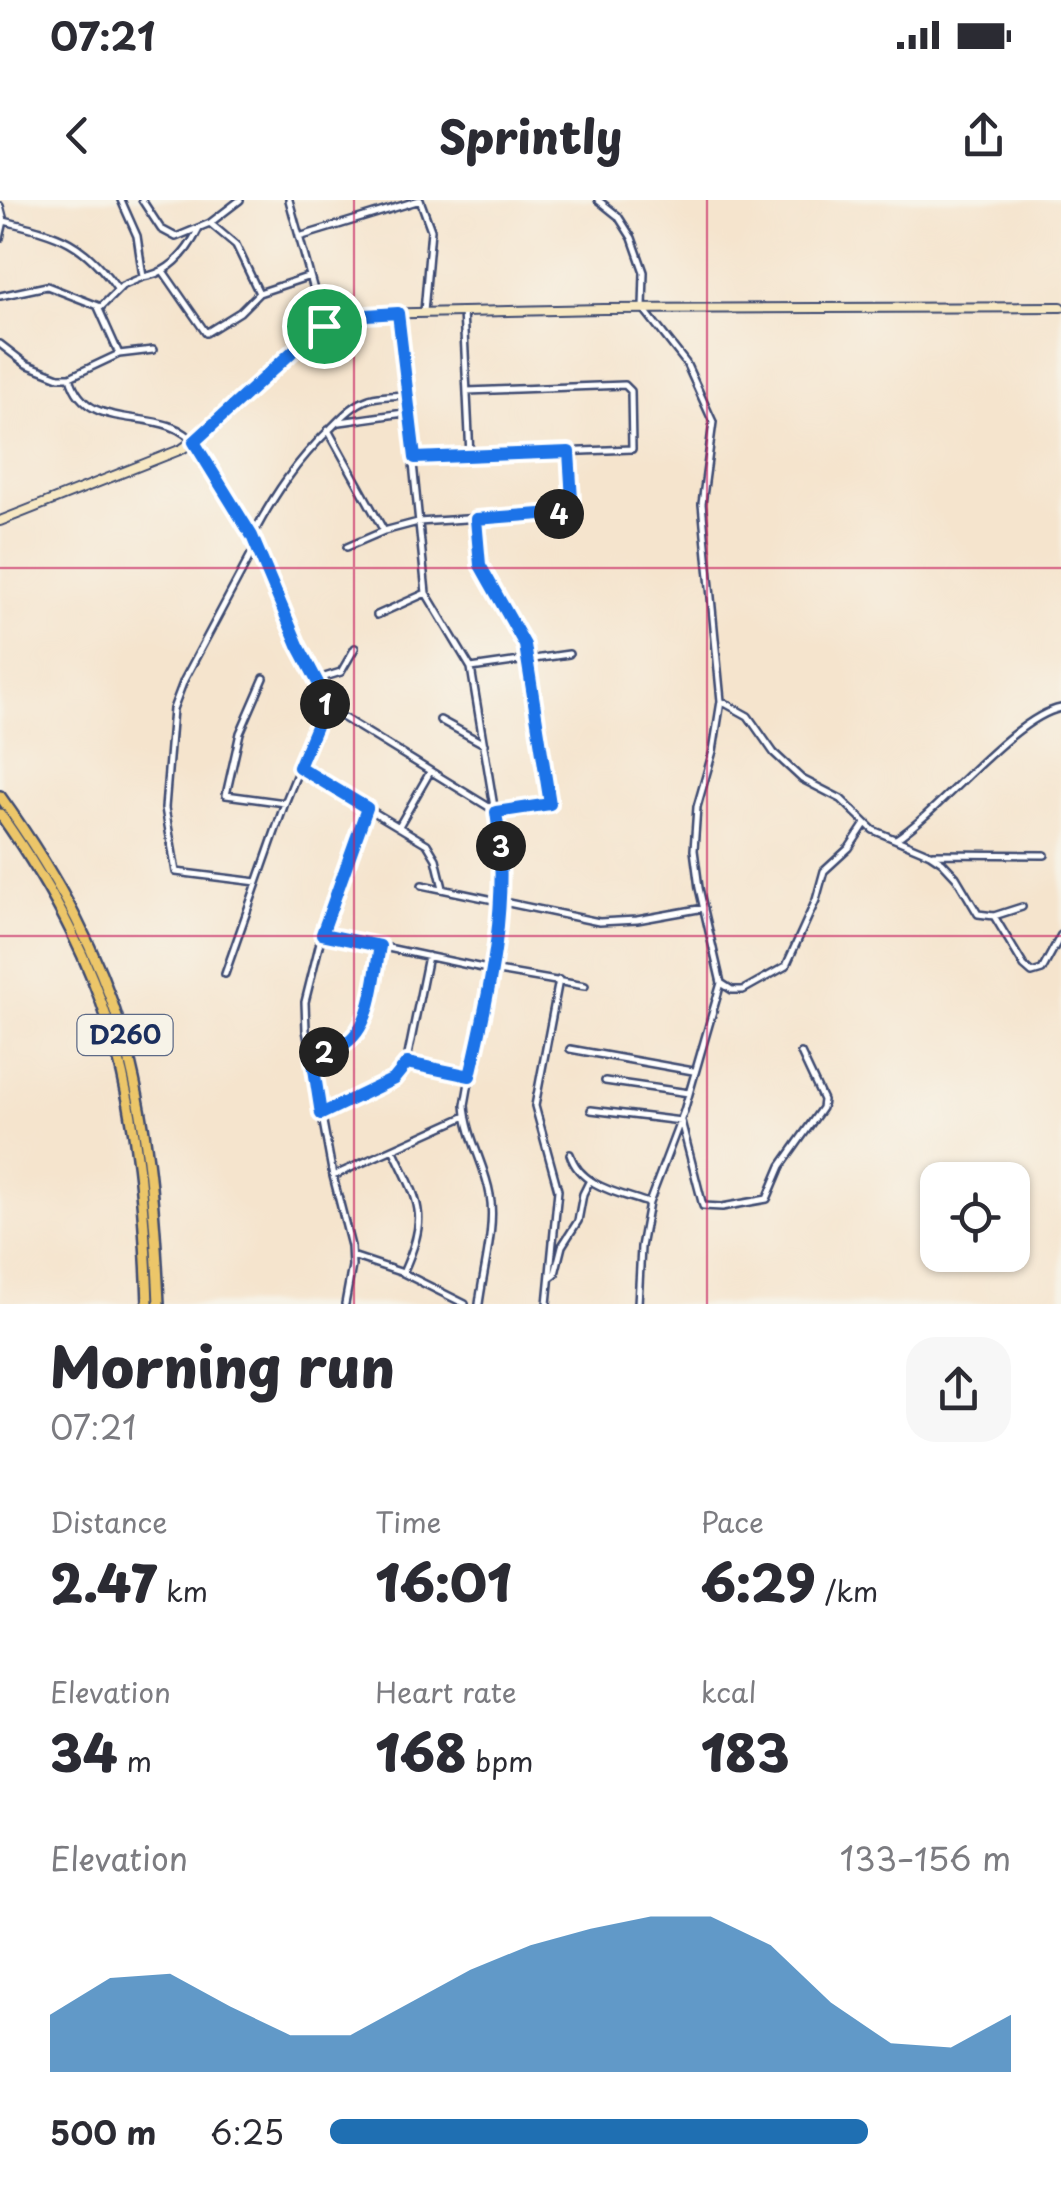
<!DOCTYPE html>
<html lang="en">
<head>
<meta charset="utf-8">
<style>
	:root { --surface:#fff; --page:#f7f7f7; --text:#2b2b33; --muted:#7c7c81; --accent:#1f6fb2 }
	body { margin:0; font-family:"Playpen Sans",sans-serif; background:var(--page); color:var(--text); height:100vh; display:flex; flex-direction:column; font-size:38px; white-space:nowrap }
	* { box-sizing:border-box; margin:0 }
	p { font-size:32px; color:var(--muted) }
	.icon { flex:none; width:55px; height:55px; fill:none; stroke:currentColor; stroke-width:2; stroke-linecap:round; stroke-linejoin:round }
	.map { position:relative; height:1104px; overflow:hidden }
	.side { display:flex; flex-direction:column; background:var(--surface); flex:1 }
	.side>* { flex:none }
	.tools { position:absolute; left:920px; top:962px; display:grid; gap:20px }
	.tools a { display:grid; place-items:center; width:110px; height:110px; border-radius:20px; background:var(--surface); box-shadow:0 2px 8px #0004; font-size:50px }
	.pin { position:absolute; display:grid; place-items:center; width:85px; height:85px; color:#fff; margin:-42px; border:5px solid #fff; border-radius:50%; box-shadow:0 2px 10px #0007 }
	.km { position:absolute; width:50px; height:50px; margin:-25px; border-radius:50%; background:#222; color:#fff; font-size:28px; line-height:50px; text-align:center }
	.round { display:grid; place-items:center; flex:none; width:105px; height:105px; border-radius:30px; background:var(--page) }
	.overview { display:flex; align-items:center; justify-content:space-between; height:170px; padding:0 50px }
	h1 { font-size:55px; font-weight:800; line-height:75px }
	.figures { display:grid; grid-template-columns:repeat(3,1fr); gap:15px; height:170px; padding:10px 50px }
	.figures div { display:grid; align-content:center }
	.figures b { font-size:50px; font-weight:800 }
	.figures small { font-size:28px; font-weight:400 }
	.figures p { font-size:28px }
	.chart { height:280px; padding:20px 50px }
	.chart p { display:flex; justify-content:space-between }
	.chart svg { width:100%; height:180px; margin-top:10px; fill:var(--accent); opacity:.7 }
	ul { padding:0 50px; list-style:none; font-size:32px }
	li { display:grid; grid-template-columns:160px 120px 1fr; align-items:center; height:75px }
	li i { height:25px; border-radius:12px; background:var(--accent) }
	.status { display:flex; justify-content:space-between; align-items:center; height:70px; padding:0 50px; background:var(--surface); direction:ltr }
	.status svg { height:28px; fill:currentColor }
	header { display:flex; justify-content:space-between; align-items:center; height:130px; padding:0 50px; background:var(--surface); font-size:45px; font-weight:800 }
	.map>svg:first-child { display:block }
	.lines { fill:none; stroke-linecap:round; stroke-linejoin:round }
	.street-casing { stroke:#3c4a6f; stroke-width:10 }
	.secondary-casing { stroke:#3c4a6f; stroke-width:12 }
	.highway-casing { stroke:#3c4a6f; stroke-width:14 }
	.street { stroke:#fff; stroke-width:5 }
	.secondary { stroke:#f7e8c3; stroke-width:8 }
	.highway { stroke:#ecc669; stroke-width:9 }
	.route-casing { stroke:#fff; stroke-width:20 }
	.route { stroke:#1a73e8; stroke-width:12 }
	.grid { fill:none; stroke:#c2185b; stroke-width:2.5; stroke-opacity:0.55 }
	.labels { text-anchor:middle; stroke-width:9; stroke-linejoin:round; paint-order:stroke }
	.shield { fill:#f7f3e8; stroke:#5d6a87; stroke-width:2.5 }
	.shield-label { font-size:25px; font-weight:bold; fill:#1b2f5e }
</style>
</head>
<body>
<div class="status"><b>07:21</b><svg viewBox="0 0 49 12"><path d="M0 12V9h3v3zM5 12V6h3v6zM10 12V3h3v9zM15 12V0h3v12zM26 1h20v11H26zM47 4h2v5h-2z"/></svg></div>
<header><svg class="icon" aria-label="back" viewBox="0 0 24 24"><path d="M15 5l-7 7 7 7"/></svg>Sprintly<svg class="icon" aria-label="share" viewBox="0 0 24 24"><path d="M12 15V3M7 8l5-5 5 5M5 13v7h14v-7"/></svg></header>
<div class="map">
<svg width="1061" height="1104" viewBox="0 0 1061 1104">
	<rect width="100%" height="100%" fill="#f7f3e8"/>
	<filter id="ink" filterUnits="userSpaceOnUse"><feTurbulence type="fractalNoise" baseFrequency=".01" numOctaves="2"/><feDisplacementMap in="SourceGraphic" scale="20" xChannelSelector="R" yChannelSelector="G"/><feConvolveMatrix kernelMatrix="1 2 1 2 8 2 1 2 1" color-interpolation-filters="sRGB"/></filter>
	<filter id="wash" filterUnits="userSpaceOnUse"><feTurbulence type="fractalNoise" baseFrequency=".0048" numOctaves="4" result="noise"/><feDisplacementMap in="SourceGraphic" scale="40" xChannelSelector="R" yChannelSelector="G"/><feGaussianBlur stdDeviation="2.25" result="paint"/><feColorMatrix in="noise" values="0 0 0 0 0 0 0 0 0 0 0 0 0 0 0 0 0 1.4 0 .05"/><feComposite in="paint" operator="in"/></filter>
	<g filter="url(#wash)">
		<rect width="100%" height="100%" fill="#f5e4cd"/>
	</g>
	<g filter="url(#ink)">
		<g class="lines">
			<defs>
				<path id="street" d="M 121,0 L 137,36 L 143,77 C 170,73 188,51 199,28
					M 142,0 L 161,29 L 176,37 L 210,23 L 240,0
					M 289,0 L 324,126
					M 420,0 L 431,30 L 424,112
					M 598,0 L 618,16 L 632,38 L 644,72 L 643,108 L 686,163 L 713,222 L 702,304 L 721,501 L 713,551 L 697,607 L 694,650 L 699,688 L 721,783 L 684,911 L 649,1003 L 641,1047 L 638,1104
					M 0,6 L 4,21 L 0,38
					M 4,21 C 61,35 83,41 118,90
					M 211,24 L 236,45 L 259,93
					M 299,37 L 420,0
					M 163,71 L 206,133 L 240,112 L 259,93 L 310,76
					M 0,96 L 47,86 L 101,107 L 122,86 L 143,77
					M 98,107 L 119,154
					M 463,111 L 470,256
					M 398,113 L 426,393 L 471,468 L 500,643 L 501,701 L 465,905 C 467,938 485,964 490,995 C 496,1026 483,1072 479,1104
					M 0,144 L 26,164 L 59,177 L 70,177 L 119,154 L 153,150
					M 70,177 C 87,239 165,201 196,245 C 216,273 236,306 252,337 C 278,387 300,474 339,515 L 497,612 L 550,604 L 525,445 L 480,365 L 476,319
					M 340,222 L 411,212
					M 328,230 L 384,331
					M 415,258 L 632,249 L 631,191 L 625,185 L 467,191
					M 252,337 C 274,294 297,261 331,228 C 342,217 354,204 369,199 C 382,195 396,196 409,195
					M 256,345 L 184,480 L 173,509 L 165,608 L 176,672 L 257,682
					M 347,347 L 384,331 L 418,322 L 562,313 L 572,300 L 569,252
					M 377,415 L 426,393
					M 471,468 L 569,454
					M 264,478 L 240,533 L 226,595 L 285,603
					M 318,479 L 341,472 L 355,448
					M 721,501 L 748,516 L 774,553 L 802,579 L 841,599 L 873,630 L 930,654 L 942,662 L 956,677 L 978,714 L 994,716 L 1022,707
					M 440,520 L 484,544
					M 299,567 L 427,644 L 436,659 L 443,688
					M 399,626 L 430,572
					M 896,639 C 941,610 1014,517 1061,508
					M 933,654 L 1045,655
					M 422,685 L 599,722 L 637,720 L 704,708
					M 994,716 L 1024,766 L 1032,773 L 1042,770 L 1061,735
					M 322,734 L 492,770 L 585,786
					M 225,774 L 285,603 L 327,500
					M 721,783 L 732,790 L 743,790 L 786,766 L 816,700 L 824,671 L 849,648 L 865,624
					M 570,849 L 693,871
					M 312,856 C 322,853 334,850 344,845 C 373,828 374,776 380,746
					M 407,863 L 468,876
					M 605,881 L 689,893
					M 591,910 L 681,921 L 703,1006 L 722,1007 L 767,999 L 781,966 L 822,908 L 823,900 L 801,853
					M 321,914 L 394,879 L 405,870 L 428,756
					M 393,949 C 419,1004 430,1013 403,1073
					M 570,954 C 580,987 620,993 648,1003
					M 333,976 L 466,916
					M 352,1056 L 403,1073 L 465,1104
					M 551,1077 L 555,1074 L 562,1046 L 578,1021 L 583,994 L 590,980
					M 345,1104 L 352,1066 L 351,1046 L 333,976 L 306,830 L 305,802 L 322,734 L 367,608
					M 547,1104 L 558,990 L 535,906 L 559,780"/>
				<path id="secondary" d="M 0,321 L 182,249 L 216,225 L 309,136 L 342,118 L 369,114 L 603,109 L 1061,107"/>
				<path id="highway" d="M 0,596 C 125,770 150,893 159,1104
					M 0,614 C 117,779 141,905 148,1104"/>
			</defs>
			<!-- street casing -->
			<use href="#street" class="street-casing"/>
			<!-- secondary casing -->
			<use href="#secondary" class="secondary-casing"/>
			<!-- highway casing -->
			<use href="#highway" class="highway-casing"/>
			<!-- street -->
			<use href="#street" class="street"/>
			<!-- secondary -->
			<use href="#secondary" class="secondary"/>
			<!-- highway -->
			<use href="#highway" class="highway"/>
		</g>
	</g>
	<g class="lines" filter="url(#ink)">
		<defs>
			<path id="route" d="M 398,113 L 415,258 L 569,252 L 572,300 L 566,312 L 476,319 L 480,365 L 525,445 L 550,604 L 496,612 C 510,701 490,790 470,876 L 407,863 L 394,879 L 321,914 L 312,856 C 322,853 334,851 343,845 C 373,828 374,776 380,746 L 322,734 L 367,608 L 299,567 L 327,500 L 298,445 L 252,336 L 194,242 L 316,130 L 351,116 Z"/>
		</defs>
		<!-- route casing -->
		<use href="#route" class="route-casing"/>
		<!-- route -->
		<use href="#route" class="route"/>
	</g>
	<!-- grid -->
	<path class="grid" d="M 354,0 L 354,1104M 707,0 L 707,1104M 0,368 L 1061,368M 0,736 L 1061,736"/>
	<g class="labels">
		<!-- shield labels -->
		<rect class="shield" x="77.5" y="815" width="95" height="40" rx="8"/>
		<g class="shield-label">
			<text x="125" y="844">D260</text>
		</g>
	</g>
</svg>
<div class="tools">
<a><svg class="icon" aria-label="locate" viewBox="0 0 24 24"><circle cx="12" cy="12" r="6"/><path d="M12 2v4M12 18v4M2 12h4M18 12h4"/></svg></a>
</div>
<div class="pin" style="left:324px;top:126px;background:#1e9e55"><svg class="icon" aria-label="arrive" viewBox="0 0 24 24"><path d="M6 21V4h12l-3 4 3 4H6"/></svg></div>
<b class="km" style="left:325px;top:504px">1</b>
<b class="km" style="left:324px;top:852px">2</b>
<b class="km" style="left:501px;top:646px">3</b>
<b class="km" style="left:559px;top:314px">4</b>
</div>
<section class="side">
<div class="overview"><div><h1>Morning run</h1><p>07:21</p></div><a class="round"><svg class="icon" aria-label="share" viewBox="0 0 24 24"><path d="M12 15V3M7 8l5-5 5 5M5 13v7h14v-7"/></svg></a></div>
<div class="figures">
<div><p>Distance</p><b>2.47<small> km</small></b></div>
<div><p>Time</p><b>16:01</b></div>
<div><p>Pace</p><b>6:29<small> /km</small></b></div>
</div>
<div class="figures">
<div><p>Elevation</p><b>34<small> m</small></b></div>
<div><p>Heart rate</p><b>168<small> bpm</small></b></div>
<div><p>kcal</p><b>183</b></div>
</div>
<div class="chart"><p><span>Elevation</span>133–156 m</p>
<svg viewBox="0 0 160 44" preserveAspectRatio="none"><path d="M0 44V30L10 21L20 20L30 28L40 35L50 35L60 27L70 19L80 13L90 9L100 6L110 6L120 13L130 27L140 37L150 38L160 30V44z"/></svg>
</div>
<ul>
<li><b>500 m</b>6:25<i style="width:79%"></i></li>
</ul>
</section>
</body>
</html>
